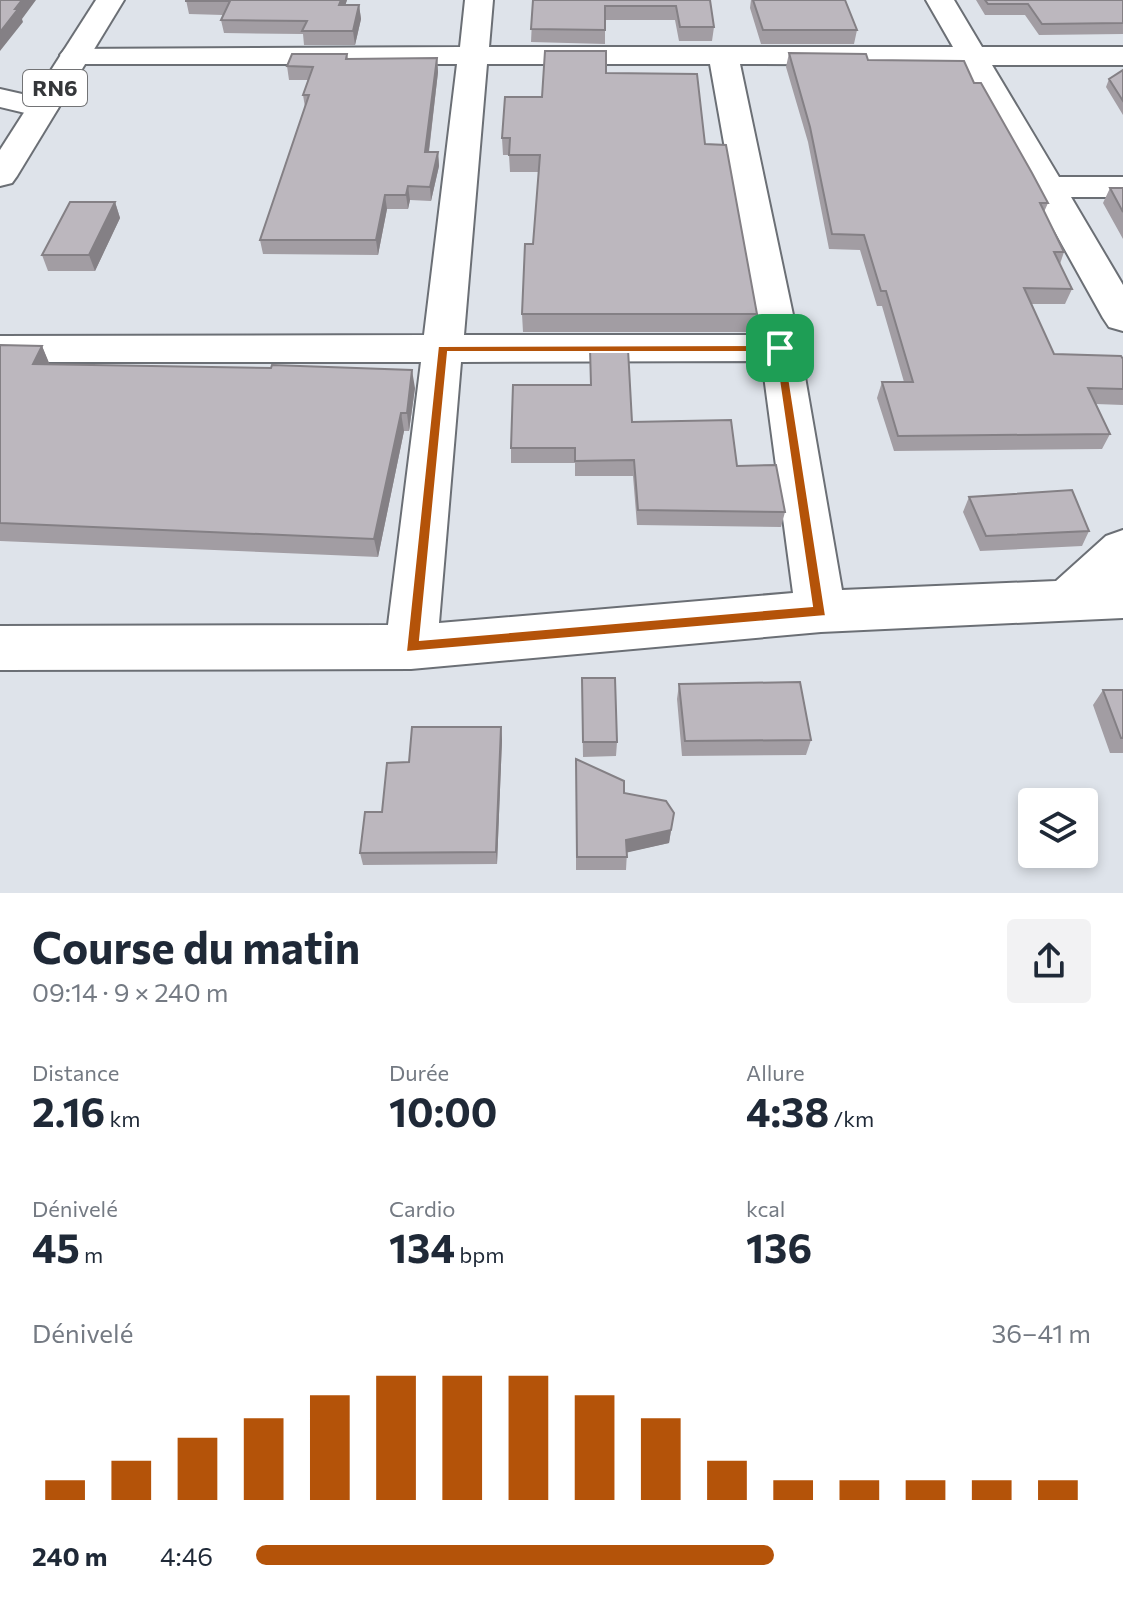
<!DOCTYPE html>
<html lang="fr">
<head>
<meta charset="utf-8">
<style>
	:root { --surface:#fff; --page:#f2f2f3; --text:#1f2937; --muted:#747a83; --accent:#b45309 }
	body { margin:0; font-family:Commissioner,sans-serif; background:var(--page); color:var(--text); height:100vh; display:flex; flex-direction:column; font-size:30px; white-space:nowrap }
	* { box-sizing:border-box; margin:0 }
	p { font-size:26px; color:var(--muted) }
	.icon { flex:none; width:44px; height:44px; fill:none; stroke:currentColor; stroke-width:2; stroke-linecap:round; stroke-linejoin:round }
	.map { position:relative; height:893px; overflow:hidden }
	.drawer { display:flex; flex-direction:column; background:var(--surface); flex:1 }
	.drawer>* { flex:none }
	.fabs { position:absolute; left:1018px; top:788px; display:grid; gap:16px }
	.fabs a { display:grid; place-items:center; width:80px; height:80px; border-radius:8px; background:var(--surface); box-shadow:0 4px 12px #0003; font-size:40px }
	.pin { position:absolute; display:grid; place-items:center; width:68px; height:68px; color:#fff; margin:-34px; border-radius:16px; box-shadow:0 4px 12px #0006 }
	.round { display:grid; place-items:center; flex:none; width:84px; height:84px; border-radius:8px; background:var(--page) }
	.head { display:flex; align-items:center; justify-content:space-between; height:136px; padding:0 32px }
	h1 { font-size:44px; font-weight:700; line-height:60px }
	.figures { display:grid; grid-template-columns:repeat(3,1fr); gap:12px; height:136px; padding:8px 32px }
	.figures div { display:grid; align-content:center }
	.figures b { font-size:40px; font-weight:700 }
	.figures small { font-size:22px; font-weight:400 }
	.figures p { font-size:22px }
	.chart { height:224px; padding:16px 32px }
	.chart p { display:flex; justify-content:space-between }
	.chart svg { width:100%; height:144px; margin-top:8px; stroke:var(--accent); stroke-width:6 }
	ul { padding:0 32px; list-style:none; font-size:26px }
	li { display:grid; grid-template-columns:128px 96px 1fr; align-items:center; height:60px }
	li i { height:20px; border-radius:10px; background:var(--accent) }
	.map>svg:first-child { display:block }
	.lines { fill:none; stroke-linecap:round; stroke-linejoin:round }
	.street-casing { stroke:#6b6f75; stroke-width:4 }
	.primary-casing { stroke:#6b6f75; stroke-width:4 }
	.street { fill:#fff; fill-rule:evenodd }
	.primary { fill:#fff; fill-rule:evenodd }
	.wall { fill:#a29da3 }
	.shaded-wall { fill:#848085 }
	.building { fill:#bcb7be; stroke:#848085; stroke-width:2 }
	.route { fill:#b45309; stroke:#fff; stroke-width:2; fill-rule:evenodd }
	.labels { text-anchor:middle; stroke-width:7; stroke-linejoin:round; paint-order:stroke }
	.shield { fill:#fff; stroke:#727375; stroke-width:2 }
	.shield-label { font-size:22px; font-weight:bold; fill:#35373a }
</style>
</head>
<body>
<div class="map">
<svg width="1123" height="893" viewBox="0 0 1123 893">
	<rect width="100%" height="100%" fill="#dee3ea"/>
	<g class="lines">
		<defs>
			<path id="street" d="M 465,0 L 493,0 L 489,47 L 953,47 L 926,0 L 954,0 L 982,47 L 1123,47 L 1123,65 L 992,65 L 1059,177 L 1123,177 L 1123,197 L 1071,197 L 1123,285 L 1123,331 L 1109,327 L 1103,318 L 962,65 L 740,64 L 800,348 L 842,590 L 1056,581 L 1106,536 L 1123,530 L 1123,618 L 821,632 L 411,669 L 0,670 L 0,626 L 388,625 L 421,362 L 0,362 L 0,336 L 424,335 L 457,64 L 75,64 L 65,61 L 60,55 L 65,49 L 460,47 ZM 487,64 L 710,64 L 758,335 L 464,335 ZM 762,361 L 793,593 L 439,623 L 461,362 Z
				M 0,89 L 53,101 L 58,108 L 53,115 L 42,117 L 0,107 Z"/>
			<path id="primary" d="M 96,0 L 124,0 L 17,176 L 12,183 L 0,186 L 0,150 Z"/>
		</defs>
		<!-- street casing -->
		<use href="#street" class="street-casing"/>
		<!-- primary casing -->
		<use href="#primary" class="primary-casing"/>
		<!-- street -->
		<use href="#street" class="street"/>
		<!-- primary -->
		<use href="#primary" class="primary"/>
	</g>
	<!-- wall -->
	<path class="wall" d="M 186,0 L 347,0 L 345,5 L 359,5 L 361,19 L 355,45 L 304,45 L 303,34 L 224,33 L 221,20 L 223,15 L 189,14 Z
		M 533,0 L 710,0 L 714,27 L 712,41 L 679,41 L 675,20 L 605,20 L 605,44 L 531,42 Z
		M 751,0 L 845,0 L 857,30 L 854,44 L 761,44 L 750,8 Z
		M 976,0 L 1123,0 L 1123,34 L 1039,35 L 1025,15 L 985,15 Z
		M 789,53 L 868,60 L 974,83 L 1048,203 L 1044,212 L 1064,252 L 1060,264 L 1072,289 L 1065,304 L 1031,304 L 1054,354 L 1123,359 L 1123,405 L 1096,404 L 1110,434 L 1102,449 L 894,451 L 877,398 L 882,382 L 904,382 L 882,306 L 877,306 L 860,250 L 829,249 L 808,142 L 786,67 Z
		M 347,54 L 348,59 L 437,58 L 438,72 L 429,152 L 438,152 L 439,166 L 431,201 L 410,200 L 408,209 L 387,209 L 378,255 L 263,254 L 260,240 L 305,107 L 303,95 L 308,80 L 289,80 L 287,66 Z
		M 1123,70 L 1123,115 L 1106,87 L 1109,79 Z
		M 606,73 L 705,144 L 757,314 L 754,332 L 523,332 L 522,314 L 533,244 L 539,172 L 510,172 L 509,155 L 503,155 L 502,138 L 542,97 Z
		M 1110,188 L 1123,188 L 1123,239 L 1103,203 Z
		M 115,202 L 120,218 L 95,271 L 48,271 L 42,255 Z
		M 0,345 L 42,346 L 49,364 L 415,388 L 409,431 L 404,431 L 378,557 L 0,541 Z
		M 590,349 L 632,422 L 737,466 L 785,512 L 781,527 L 637,525 L 633,476 L 575,476 L 575,463 L 511,463 L 511,448 L 590,385 Z
		M 969,497 L 1089,531 L 1082,546 L 980,551 L 963,512 Z
		M 679,684 L 811,740 L 806,755 L 682,756 L 677,699 Z
		M 1103,690 L 1123,690 L 1123,753 L 1110,753 L 1093,705 Z
		M 582,693 L 617,742 L 616,756 L 583,757 Z
		M 501,727 L 502,740 L 497,864 L 363,865 L 360,853 L 409,762 Z
		M 576,759 L 624,793 L 674,813 L 669,843 L 627,852 L 626,870 L 576,870 Z"/>
	<!-- shaded-wall -->
	<path class="shaded-wall" d="M 22,0 L 36,0 L 22,19 L 23,22 L 0,51 L 0,32 Z
		M 341,0 L 347,0 L 341,19 L 339,5 Z
		M 359,5 L 361,19 L 355,45 L 353,31 Z
		M 437,58 L 438,72 L 427,166 L 425,152 Z
		M 438,152 L 439,166 L 431,201 L 430,187 Z
		M 408,186 L 410,200 L 408,209 L 406,195 Z
		M 385,195 L 387,209 L 378,255 L 376,240 Z
		M 115,202 L 120,218 L 95,271 L 89,255 Z
		M 42,346 L 50,365 L 33,364 Z
		M 412,370 L 415,388 L 409,431 L 407,413 Z
		M 401,413 L 404,431 L 378,557 L 374,539 Z
		M 501,727 L 502,740 L 497,864 L 496,852 Z
		M 671,830 L 669,843 L 625,853 L 626,840 Z"/>
	<!-- building -->
	<path class="building" d="M 0,0 L 22,0 L 15,9 L 18,9 L 0,32 Z
		M 186,0 L 341,0 L 339,5 L 359,5 L 353,31 L 302,31 L 307,21 L 221,20 L 230,1 L 186,1 Z
		M 533,0 L 710,0 L 714,27 L 680,27 L 676,6 L 605,6 L 605,30 L 531,29 Z
		M 753,0 L 845,0 L 857,30 L 763,30 Z
		M 985,0 L 1123,0 L 1123,23 L 1042,24 L 1028,4 L 988,4 Z
		M 545,51 L 606,51 L 606,73 L 697,74 L 705,144 L 726,145 L 757,314 L 522,314 L 525,244 L 533,244 L 540,155 L 509,155 L 510,138 L 502,138 L 505,97 L 542,97 Z
		M 789,53 L 866,54 L 868,60 L 964,61 L 974,83 L 981,83 L 1032,173 L 1048,203 L 1040,203 L 1064,252 L 1054,252 L 1072,289 L 1024,288 L 1054,354 L 1121,356 L 1123,359 L 1123,389 L 1088,388 L 1110,434 L 898,436 L 882,382 L 913,382 L 886,291 L 881,291 L 864,235 L 832,234 L 810,127 Z
		M 292,54 L 347,54 L 346,59 L 437,58 L 425,152 L 438,152 L 430,187 L 408,186 L 406,195 L 385,195 L 376,240 L 260,240 L 309,95 L 303,95 L 313,67 L 287,66 Z
		M 1123,70 L 1123,101 L 1109,79 Z
		M 1110,188 L 1123,188 L 1123,212 Z
		M 70,202 L 115,202 L 89,255 L 42,255 Z
		M 0,345 L 42,346 L 33,364 L 271,368 L 272,365 L 412,370 L 407,413 L 401,413 L 374,539 L 0,523 Z
		M 590,349 L 628,349 L 632,422 L 731,420 L 737,466 L 776,465 L 785,512 L 638,510 L 634,460 L 575,461 L 575,448 L 511,448 L 513,385 L 591,385 Z
		M 1072,490 L 1089,531 L 986,536 L 969,497 Z
		M 582,678 L 615,678 L 617,742 L 583,742 Z
		M 800,682 L 811,740 L 685,741 L 679,684 Z
		M 1103,690 L 1123,690 L 1123,738 L 1121,738 Z
		M 412,727 L 501,727 L 496,852 L 360,853 L 365,812 L 382,812 L 387,763 L 409,762 Z
		M 576,759 L 624,781 L 624,793 L 666,801 L 674,813 L 671,830 L 626,840 L 627,857 L 577,857 Z"/>
	<!-- route -->
	<path class="route" d="M 784,345 L 826,616 L 406,652 L 438,346 ZM 448,352 L 775,352 L 812,606 L 420,640 Z"/>
	<g class="labels">
		<!-- shield labels -->
		<rect class="shield" x="23" y="70" width="64" height="36" rx="6"/>
		<g class="shield-label">
			<text x="55" y="96">RN6</text>
		</g>
	</g>
</svg>
<div class="fabs">
<a><svg class="icon" aria-label="layers" viewBox="0 0 24 24"><path d="M12 4l9 5-9 5-9-5zM3 14l9 5 9-5"/></svg></a>
</div>
<div class="pin" style="left:780px;top:348px;background:#1e9e55"><svg class="icon" aria-label="arrive" viewBox="0 0 24 24"><path d="M6 21V4h12l-3 4 3 4H6"/></svg></div>
</div>
<section class="drawer">
<div class="head"><div><h1>Course du matin</h1><p>09:14 · 9 × 240 m</p></div><a class="round"><svg class="icon" aria-label="share" viewBox="0 0 24 24"><path d="M12 15V3M7 8l5-5 5 5M5 13v7h14v-7"/></svg></a></div>
<div class="figures">
<div><p>Distance</p><b>2.16<small> km</small></b></div>
<div><p>Durée</p><b>10:00</b></div>
<div><p>Allure</p><b>4:38<small> /km</small></b></div>
</div>
<div class="figures">
<div><p>Dénivelé</p><b>45<small> m</small></b></div>
<div><p>Cardio</p><b>134<small> bpm</small></b></div>
<div><p>kcal</p><b>136</b></div>
</div>
<div class="chart"><p><span>Dénivelé</span>36–41 m</p>
<svg viewBox="0 0 160 44" preserveAspectRatio="none"><path d="M5 44V38M15 44V32M25 44V25M35 44V19M45 44V12M55 44V6M65 44V6M75 44V6M85 44V12M95 44V19M105 44V32M115 44V38M125 44V38M135 44V38M145 44V38M155 44V38"/></svg>
</div>
<ul>
<li><b>240 m</b>4:46<i style="width:62%"></i></li>
</ul>
</section>
</body>
</html>
